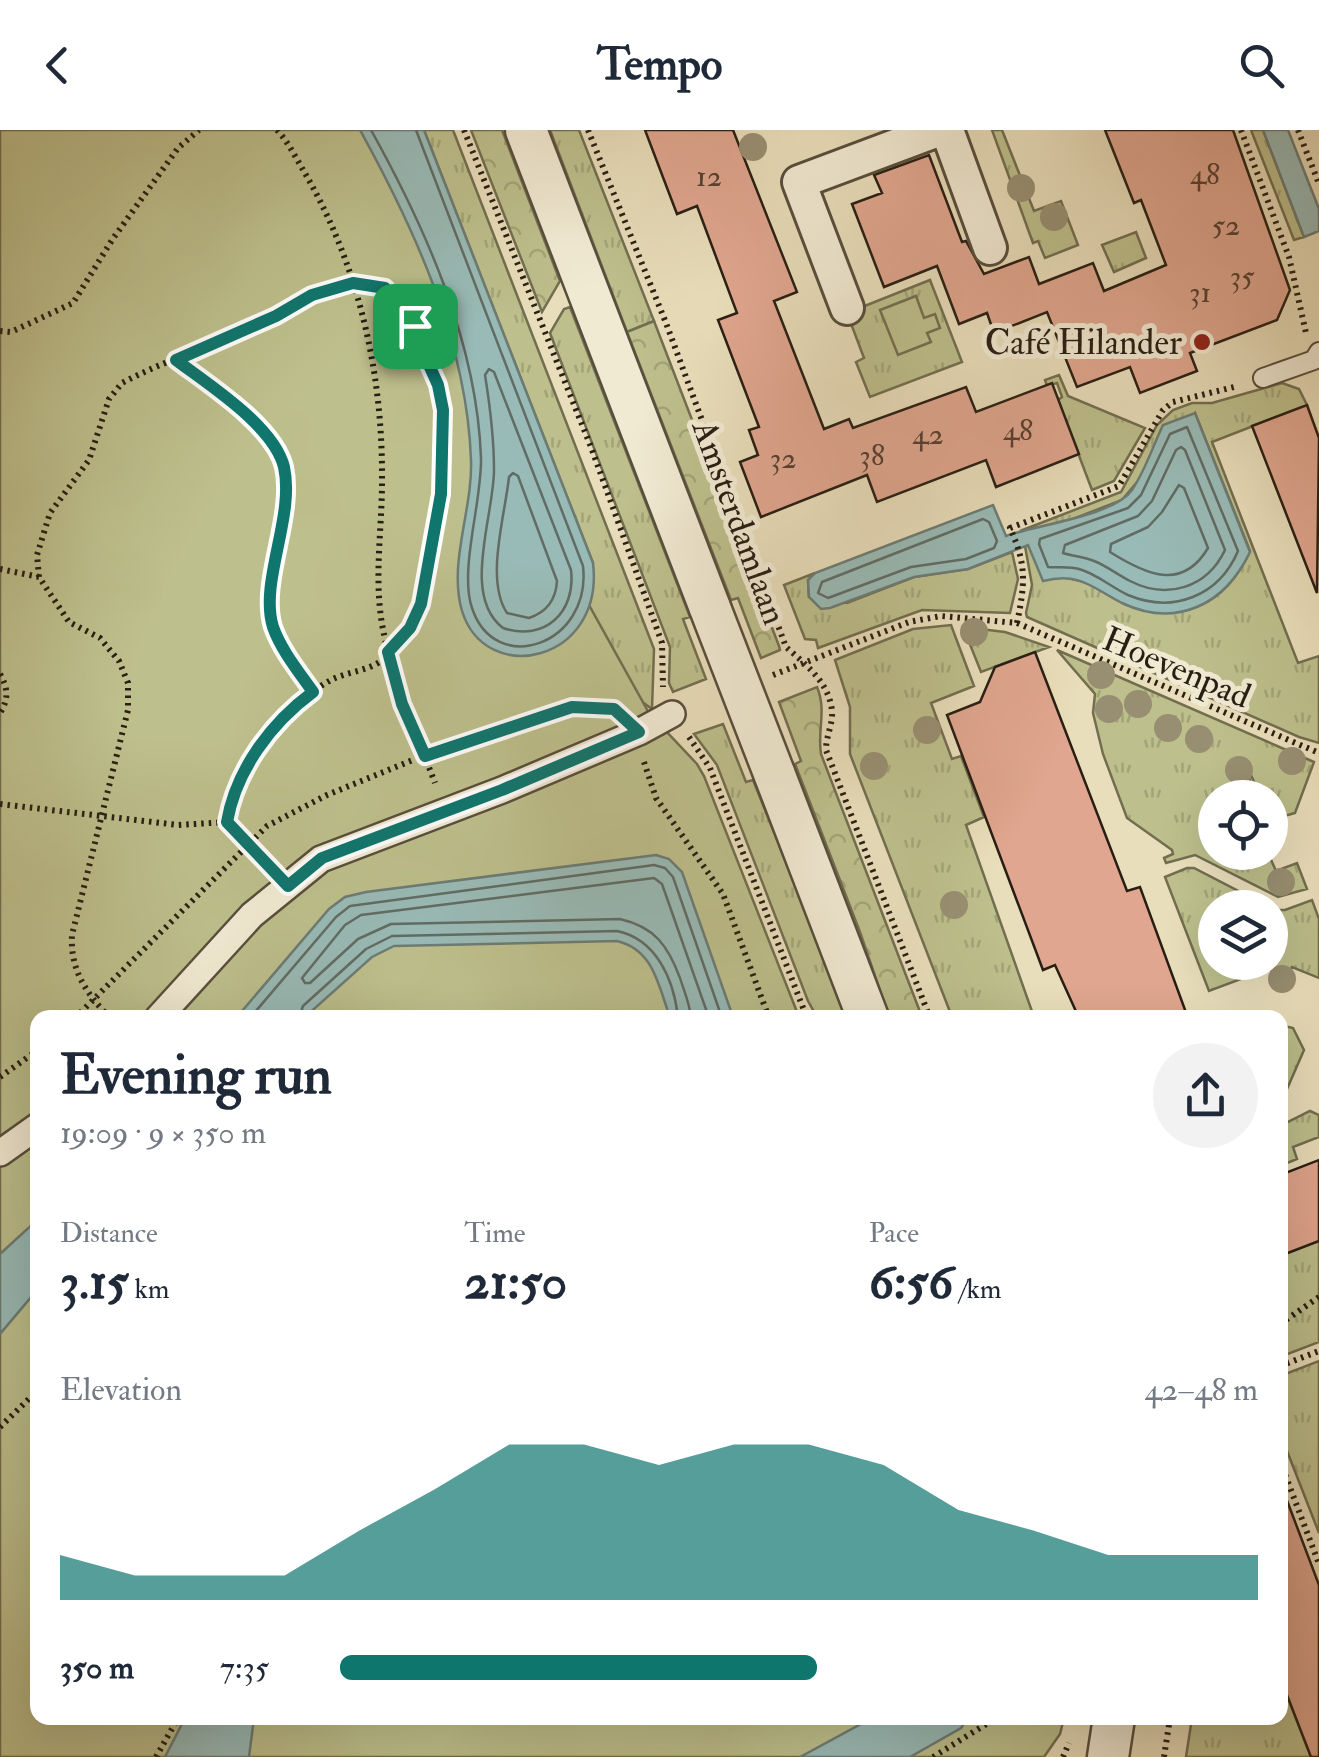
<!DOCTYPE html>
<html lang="en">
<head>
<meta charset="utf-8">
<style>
	:root { --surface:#fff; --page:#f2f2f3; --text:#1f2937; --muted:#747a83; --accent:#0f766e }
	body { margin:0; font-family:"IM FELL Double Pica",serif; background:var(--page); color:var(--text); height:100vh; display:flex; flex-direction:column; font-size:38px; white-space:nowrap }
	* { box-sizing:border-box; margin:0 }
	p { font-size:32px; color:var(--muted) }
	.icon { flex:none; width:55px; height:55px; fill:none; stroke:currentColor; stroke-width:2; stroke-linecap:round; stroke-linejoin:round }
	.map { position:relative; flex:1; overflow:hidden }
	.panel { position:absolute; left:30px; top:880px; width:1258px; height:715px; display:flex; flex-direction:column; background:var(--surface); border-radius:20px; box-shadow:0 10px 40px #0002 }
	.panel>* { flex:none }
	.tools { position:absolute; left:1198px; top:650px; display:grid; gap:20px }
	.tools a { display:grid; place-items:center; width:90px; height:90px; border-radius:50%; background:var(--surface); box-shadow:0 10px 40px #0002; font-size:50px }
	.pin { position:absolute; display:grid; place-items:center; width:85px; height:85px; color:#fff; margin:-42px; border-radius:20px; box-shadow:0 5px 15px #0006 }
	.round { display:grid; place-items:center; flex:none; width:105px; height:105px; border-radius:52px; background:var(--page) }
	.overview { display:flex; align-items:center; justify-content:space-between; height:170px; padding:0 30px }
	h1 { font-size:55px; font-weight:700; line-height:75px }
	.metrics { display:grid; grid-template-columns:repeat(3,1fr); gap:15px; height:170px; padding:10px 30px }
	.metrics div { display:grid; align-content:center }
	.metrics b { font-size:50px; font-weight:700 }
	.metrics small { font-size:28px; font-weight:400 }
	.metrics p { font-size:28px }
	.chart { height:280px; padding:20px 30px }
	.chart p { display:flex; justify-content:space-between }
	.chart svg { width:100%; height:180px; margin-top:10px; fill:var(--accent); opacity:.7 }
	ul { padding:0 30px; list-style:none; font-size:32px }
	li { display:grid; grid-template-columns:160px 120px 1fr; align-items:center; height:75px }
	li i { height:25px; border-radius:12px; background:var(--accent) }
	header { display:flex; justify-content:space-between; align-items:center; height:130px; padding:0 30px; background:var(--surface); font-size:45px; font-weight:700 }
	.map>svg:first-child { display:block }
	.grass { fill:url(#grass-tufts); stroke:#726e50; stroke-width:2.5; fill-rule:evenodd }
	.forest { fill:url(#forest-crowns); stroke:#726e50; stroke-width:2.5 }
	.park { fill:#bdbf8c; stroke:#726e50; stroke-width:2.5 }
	.water { fill:#99bbb7; stroke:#6c7c75; stroke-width:2.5 }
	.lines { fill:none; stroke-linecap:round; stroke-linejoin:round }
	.shore { stroke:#606c65; stroke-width:2.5 }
	.building { fill:#e0a68f; stroke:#281e13; stroke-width:2.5 }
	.service-casing { stroke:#584e3d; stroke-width:22 }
	.pedestrian-casing { stroke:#584e3d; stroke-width:30 }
	.minor-casing { stroke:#584e3d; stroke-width:38 }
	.tertiary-casing { stroke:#584e3d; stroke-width:45 }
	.path { stroke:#281e13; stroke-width:6; stroke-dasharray:2.5 5; stroke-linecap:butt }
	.service { stroke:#f1ead3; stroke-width:18 }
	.pedestrian { stroke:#f1ead3; stroke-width:25 }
	.minor { stroke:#f1ead3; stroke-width:32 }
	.tertiary { stroke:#f1ead3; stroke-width:40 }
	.tertiary-bridge-casing { stroke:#584e3d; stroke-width:45; stroke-linecap:butt }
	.tertiary-bridge { stroke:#f1ead3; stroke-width:40 }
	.tree { fill:#988f72 }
	.route-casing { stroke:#fff; stroke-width:20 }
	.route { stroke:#0f766e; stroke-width:12 }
	.poi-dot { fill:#8f2418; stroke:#f1ead3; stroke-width:4 }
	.labels { text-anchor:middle; stroke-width:10; stroke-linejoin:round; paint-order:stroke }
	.number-label { font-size:30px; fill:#564032 }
	.poi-label { font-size:35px; fill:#281e13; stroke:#f1ead3; text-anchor:end }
	.street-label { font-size:35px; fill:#281e13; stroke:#f1ead3 }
</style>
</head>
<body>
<header><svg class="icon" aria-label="back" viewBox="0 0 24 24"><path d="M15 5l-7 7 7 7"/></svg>Tempo<svg class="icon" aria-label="search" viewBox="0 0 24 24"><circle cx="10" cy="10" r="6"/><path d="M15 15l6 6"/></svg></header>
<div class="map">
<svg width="1319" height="1627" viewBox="0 0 1319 1627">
	<defs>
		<pattern id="grass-tufts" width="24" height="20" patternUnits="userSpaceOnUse" patternTransform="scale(2.5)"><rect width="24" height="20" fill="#bdbf8c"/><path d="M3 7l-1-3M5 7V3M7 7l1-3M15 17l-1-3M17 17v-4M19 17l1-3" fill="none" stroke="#a2a478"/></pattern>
		<pattern id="forest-crowns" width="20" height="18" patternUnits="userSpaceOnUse" patternTransform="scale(2.5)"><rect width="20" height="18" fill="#bdbf8c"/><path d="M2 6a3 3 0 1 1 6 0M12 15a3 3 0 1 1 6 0" fill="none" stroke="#a2a478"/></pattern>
	</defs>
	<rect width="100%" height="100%" fill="#e9debb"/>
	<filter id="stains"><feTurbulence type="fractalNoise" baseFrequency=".002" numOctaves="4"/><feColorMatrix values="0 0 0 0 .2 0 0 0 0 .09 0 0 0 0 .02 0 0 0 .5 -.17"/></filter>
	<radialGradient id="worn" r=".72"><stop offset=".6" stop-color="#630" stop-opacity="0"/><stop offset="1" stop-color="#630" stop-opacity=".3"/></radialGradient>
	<!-- grass -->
	<path class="grass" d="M 424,0 L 453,0 L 654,519 L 652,579 L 563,514 L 593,433 Z
		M 550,0 L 579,0 L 654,191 L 627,202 Z
		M 992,0 L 1002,0 L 1034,81 L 1061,71 L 1078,115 L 1045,128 L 1038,111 L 1033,113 Z
		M 1251,0 L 1263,0 L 1304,107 L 1294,110 Z
		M 1136,102 L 1146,128 L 1114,142 L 1102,115 Z
		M 930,150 L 962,232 L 870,267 L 856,232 L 864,228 L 847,183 Z
		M 570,177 L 690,487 L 683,489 L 706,549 L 673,562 L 669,553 L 670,517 L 550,203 L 564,179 Z
		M 1059,245 L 1068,266 L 1145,298 L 1114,351 L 1092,360 L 1058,270 L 1062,267 L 1057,253 L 1047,256 L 1045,250 Z
		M 1282,253 L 1299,259 L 1307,275 L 1212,312 L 1298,533 L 1319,526 L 1319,613 L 1299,607 L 1027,487 L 1026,483 L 1032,455 L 1025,416 L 1028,415 C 1038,424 1051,442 1063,447 C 1073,450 1083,450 1093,456 C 1104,462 1115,470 1127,475 C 1183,495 1226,474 1250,421 L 1195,283 L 1122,370 L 1065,392 L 1020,401 L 1121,362 L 1157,295 L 1173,280 L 1192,273 L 1212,273 Z
		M 1012,422 L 1018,449 L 1010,483 L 922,480 L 818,518 L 816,510 L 805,509 L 784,455 L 815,443 L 808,450 L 809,467 L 847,473 L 914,447 L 968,439 Z
		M 951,495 L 974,556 L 931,573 L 952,629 L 961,626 L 984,687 L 966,695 L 1034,887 L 952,887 L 850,624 L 850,577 L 835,530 L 913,499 Z
		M 963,497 L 1005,502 L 1049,517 L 981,542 Z
		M 1057,520 L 1314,632 L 1295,683 L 1271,690 L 1270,668 L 1261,667 L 1249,641 L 1247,643 L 1257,667 L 1215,668 L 1215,722 L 1268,723 L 1276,741 L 1297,733 L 1307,759 L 1278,767 L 1195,725 L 1166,733 L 1164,728 L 1173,724 L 1172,720 L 1127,688 L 1103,624 L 1093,583 L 1095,564 Z
		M 723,594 L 746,652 L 753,650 L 848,887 L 817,887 L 808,871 L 717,635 L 694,604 Z
		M 1187,738 L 1194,738 L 1275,780 L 1285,780 L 1312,770 L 1319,789 L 1319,848 L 1292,837 L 1283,856 L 1279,858 L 1270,838 L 1209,861 L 1165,747 ZM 1215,778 L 1270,778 L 1270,832 L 1215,832 Z
		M 1280,895 L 1293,898 L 1304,920 L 1284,966 L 1280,957 L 1280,925 L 1285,922 L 1280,910 Z
		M 1310,981 L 1319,985 L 1319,1007 L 1293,1017 L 1297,1029 L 1280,1036 L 1280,1026 L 1284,1024 L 1280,996 Z
		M 1319,1111 L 1319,1212 L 1280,1227 L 1280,1126 Z
		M 1319,1231 L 1319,1403 L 1280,1303 L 1280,1246 Z
		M 1280,1547 L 1311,1627 L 1186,1627 L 1192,1588 L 1280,1588 Z"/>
	<!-- forest -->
	<path class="forest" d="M 471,0 L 502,0 L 560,151 L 542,182 Z
		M 654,191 L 779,516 L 780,520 L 761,528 L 738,468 L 731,470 L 627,202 Z
		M 817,557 C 827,581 817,600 821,624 L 922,887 L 889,887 L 860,802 L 795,634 L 801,631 L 779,572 Z"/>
	<!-- park -->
	<path class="park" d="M 0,0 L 390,0 L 534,376 L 649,583 L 697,634 L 704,646 L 799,887 L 38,888 L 38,1588 L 1064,1588 L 1060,1604 L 1044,1627 L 0,1627 Z
		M 916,166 L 924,188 L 935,184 L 940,198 L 927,203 L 931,212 L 898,225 L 880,180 Z"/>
	<!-- water -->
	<path class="water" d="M 360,0 L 424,0 L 593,433 C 605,532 486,558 462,481 C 448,433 473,379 471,330 C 467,213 415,100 360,0 Z
		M 1263,0 L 1288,0 L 1319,79 L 1319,101 L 1304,107 Z
		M 1195,283 L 1250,422 C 1225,474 1177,499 1122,473 C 1091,457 1080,442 1043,451 L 1028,415 L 968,439 L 914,447 L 830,478 L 821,479 L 809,467 L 808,450 L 815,443 L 993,375 L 1006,406 C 1035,395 1114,386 1132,360 C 1145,341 1153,316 1163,295 Z
		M 656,725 L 669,729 L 682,742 L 733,887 L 670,887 C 658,855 654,820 617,811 L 394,816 L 372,827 L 305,887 L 237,887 L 329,779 L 345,767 L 366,762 Z
		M 37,1090 L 37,1160 L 0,1204 L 0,1124 Z
		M 185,1588 L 254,1588 L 249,1627 L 165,1627 Z
		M 872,1588 L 968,1588 L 961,1598 L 910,1627 L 800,1627 Z"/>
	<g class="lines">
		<!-- shore -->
		<path class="shore" d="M 371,0 C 426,99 477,213 481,328 C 482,372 459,440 472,478 C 495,548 592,515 583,436 L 416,0
			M 489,239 L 494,242 L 571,440 C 576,482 545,512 503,498 C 461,466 494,386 494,340 C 494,308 490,276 485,245 Z
			M 1187,297 L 1238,421 C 1219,466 1173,484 1128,465 C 1111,457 1097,444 1079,439 C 1069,436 1058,438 1048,437 L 1039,414 L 1040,409 L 1128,378 L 1141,365 L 1170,304 Z
			M 1181,317 L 1185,320 L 1225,420 C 1207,458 1167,470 1130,451 C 1118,445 1107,436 1094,431 C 1084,427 1073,426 1063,423 L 1065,415 L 1138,386 L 1152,371 L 1176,320 Z
			M 513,343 L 518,346 L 557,451 C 556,469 547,482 529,488 L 507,483 C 485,450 505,386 509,347 Z
			M 1179,355 L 1184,358 L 1208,418 C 1182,462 1145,444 1110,422 L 1111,414 L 1148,397 L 1162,382 Z
			M 983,389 L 989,392 L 997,411 L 994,418 L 966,429 L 911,437 L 828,468 L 818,463 L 822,452 Z
			M 250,888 L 336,787 L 350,776 L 654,735 L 665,738 L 673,747 L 722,888
			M 299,888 L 303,876 L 366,819 L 392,806 L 617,801 C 656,809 674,849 678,888
			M 691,888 C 690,874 684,861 680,848 C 668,816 655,797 620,789 L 391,794 L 358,809 L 310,853 L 305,853 L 302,848 L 345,795 L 361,785 L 654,748 L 662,754 L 709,888"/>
	</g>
	<!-- building -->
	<path class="building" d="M 645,0 L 733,0 L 797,162 L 774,171 L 824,299 L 849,289 L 853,298 L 966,257 L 976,282 L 1052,253 L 1079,324 L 996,357 L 986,330 L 877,372 L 867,345 L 761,387 L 740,332 L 758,325 L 749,300 L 759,297 L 718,190 L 737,183 L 697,76 L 677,84 Z
		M 1105,0 L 1233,0 L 1290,160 L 1277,190 L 1190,223 L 1197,241 L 1140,263 L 1130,237 L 1077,257 L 1047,182 L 994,203 L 987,183 L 959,194 L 937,136 L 884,157 L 852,74 L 882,63 L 874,45 L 929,25 L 962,112 L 966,111 L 984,144 L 1029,127 L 1039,154 L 1093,133 L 1104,161 L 1166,135 L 1141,70 L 1134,73 Z
		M 1307,275 L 1319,308 L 1317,463 L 1252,296 Z
		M 1035,522 L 1127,761 L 1140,757 L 1188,888 L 1079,888 L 1055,835 L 1043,840 L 947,585 L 980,572 L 995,537 Z
		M 1319,1030 L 1319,1111 L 1280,1126 L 1280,1045 Z
		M 1283,1360 L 1319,1455 L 1319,1627 L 1311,1627 L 1280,1547 L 1280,1361 Z"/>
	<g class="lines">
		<defs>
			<path id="service" d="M 1263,248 L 1314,230 L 1319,222"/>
			<path id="pedestrian" d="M 158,888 L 252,785 L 321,729 L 502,660 L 639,602 L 672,584
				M 0,1023 L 38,996"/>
			<path id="minor" d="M 947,0 L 990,118
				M 847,178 L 799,52 L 938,0"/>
			<path id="tertiary" d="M 526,0 L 710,478
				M 774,643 L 868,888
				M 1108,1627 L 1114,1588"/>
		</defs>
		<!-- service casing -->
		<use href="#service" class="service-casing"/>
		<!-- pedestrian casing -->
		<use href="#pedestrian" class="pedestrian-casing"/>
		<!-- minor casing -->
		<use href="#minor" class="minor-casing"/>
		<!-- tertiary casing -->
		<use href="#tertiary" class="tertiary-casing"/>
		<!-- path -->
		<path class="path" d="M 277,0 C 289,13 297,30 306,45 C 359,137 383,244 382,351 C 382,399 374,446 382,494 C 392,550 415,600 435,653
			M 464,0 L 591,317 L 662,513 L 663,557
			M 588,0 L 666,193 L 786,517 C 806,535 829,552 832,581 C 833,594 826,606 826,620 L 930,888
			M 1241,0 L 1289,127 L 1306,203
			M 1298,0 L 1319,54
			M 0,201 L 11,202 L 73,173 L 112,110 L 178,18 L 199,0
			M 177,230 C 209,255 274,296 284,337 C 295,387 259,452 273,497 C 281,520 299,542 313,562
			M 0,439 L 39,447 L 69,492 L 100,508 L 119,531 L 128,553 L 128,580 L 72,805 C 70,840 86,863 110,888
			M 39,447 L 37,425 L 50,383 L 89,330 L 109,269 L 122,253 C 171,227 226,212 275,187 C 300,175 322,156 350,153 C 374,151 388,159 402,177 C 423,201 437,243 442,274 C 451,336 435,494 381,531 C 367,541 346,542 331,550 C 280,578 237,634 227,692
			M 1017,493 C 1025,454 1027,435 1010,398 L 1119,356 L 1163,280 L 1173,272 L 1238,256
			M 0,544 C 8,558 9,569 0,583
			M 773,545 L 909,492 L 941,486 L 1017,493 L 1319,623
			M 689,607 L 710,638 L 807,888
			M 644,632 L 656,668 L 723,764 L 769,888
			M 0,674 L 178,695 L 227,692 L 271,736
			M 75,888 L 267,696 L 327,665 L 425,625 L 572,577 L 611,579
			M 0,947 L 38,920
			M 1280,1194 L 1319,1167
			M 1280,1236 L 1319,1221
			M 0,1297 L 38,1260
			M 1280,1331 L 1319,1434
			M 156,1627 L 178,1588
			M 933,1627 L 996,1588
			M 1063,1627 L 1069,1613
			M 1164,1627 L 1170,1588"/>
		<!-- service -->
		<use href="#service" class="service"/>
		<!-- pedestrian -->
		<use href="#pedestrian" class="pedestrian"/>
		<!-- minor -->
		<use href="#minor" class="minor"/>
		<!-- tertiary -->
		<use href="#tertiary" class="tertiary"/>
		<defs>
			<path id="tertiary-bridge" d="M 710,478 L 774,643"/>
		</defs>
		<!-- tertiary-bridge casing -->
		<use href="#tertiary-bridge" class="tertiary-bridge-casing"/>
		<!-- tertiary-bridge -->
		<use href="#tertiary-bridge" class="tertiary-bridge"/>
	</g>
	<!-- trees -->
	<g class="tree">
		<circle cx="753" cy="17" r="14"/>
		<circle cx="1021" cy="58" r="14"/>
		<circle cx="1054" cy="87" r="14"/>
		<circle cx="974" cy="502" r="14"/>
		<circle cx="1101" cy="545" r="14"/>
		<circle cx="1138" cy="574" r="14"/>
		<circle cx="1109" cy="579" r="14"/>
		<circle cx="1168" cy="598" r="14"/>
		<circle cx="927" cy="600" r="14"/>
		<circle cx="1199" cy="609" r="14"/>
		<circle cx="1292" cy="631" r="14"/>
		<circle cx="874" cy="636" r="14"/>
		<circle cx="1239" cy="640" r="14"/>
		<circle cx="1281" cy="752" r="14"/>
		<circle cx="954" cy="775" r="14"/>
		<circle cx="1282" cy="849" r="14"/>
	</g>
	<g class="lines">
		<defs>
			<path id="route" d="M 353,153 L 385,158 L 404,179 L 438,255 L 443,280 L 441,364 L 421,474 L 410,498 L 388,522 L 402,574 L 425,626 L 572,577 L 614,579 L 639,602 L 502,660 L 322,728 L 288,756 L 227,692 C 236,640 271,593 313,562 C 299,542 281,520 273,497 C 259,452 295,387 284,337 C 274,296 209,255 176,230 L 276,186 L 312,165 Z"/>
		</defs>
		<!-- route casing -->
		<use href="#route" class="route-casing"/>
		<!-- route -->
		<use href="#route" class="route"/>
	</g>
	<!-- markers -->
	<circle class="poi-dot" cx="1202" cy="212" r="10"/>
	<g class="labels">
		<!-- number labels -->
		<g class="number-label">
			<text x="1205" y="54">48</text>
			<text x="709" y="56">12</text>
			<text x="1226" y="105">52</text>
			<text x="1242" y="156">35</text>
			<text x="1200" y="172">31</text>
			<text x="1018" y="310">48</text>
			<text x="928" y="314">42</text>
			<text x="872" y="335">38</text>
			<text x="783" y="338">32</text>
		</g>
		<!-- poi labels -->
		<g class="poi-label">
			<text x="1182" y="224">Café Hilander</text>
		</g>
		<!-- street labels -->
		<g class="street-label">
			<text transform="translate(740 392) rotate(70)" y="12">Amsterdamlaan</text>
			<text transform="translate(1177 537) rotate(23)" y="12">Hoevenpad</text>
		</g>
	</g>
	<rect width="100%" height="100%" filter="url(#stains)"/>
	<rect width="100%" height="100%" fill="url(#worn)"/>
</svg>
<div class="tools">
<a><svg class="icon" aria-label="locate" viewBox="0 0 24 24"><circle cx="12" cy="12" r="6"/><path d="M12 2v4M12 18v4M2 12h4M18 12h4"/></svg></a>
<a><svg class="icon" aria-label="layers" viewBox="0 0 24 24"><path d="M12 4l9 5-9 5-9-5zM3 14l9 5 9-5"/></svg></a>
</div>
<div class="pin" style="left:415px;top:196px;background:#1e9e55"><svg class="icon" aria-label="arrive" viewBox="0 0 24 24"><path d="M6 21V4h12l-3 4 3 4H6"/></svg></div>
<section class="panel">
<div class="overview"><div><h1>Evening run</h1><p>19:09 · 9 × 350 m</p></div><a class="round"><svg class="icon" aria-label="share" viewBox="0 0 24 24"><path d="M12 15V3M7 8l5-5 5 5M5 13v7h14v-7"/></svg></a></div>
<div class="metrics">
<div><p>Distance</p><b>3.15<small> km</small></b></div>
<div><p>Time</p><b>21:50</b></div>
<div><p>Pace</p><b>6:56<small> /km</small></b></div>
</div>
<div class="chart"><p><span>Elevation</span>42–48 m</p>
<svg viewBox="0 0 160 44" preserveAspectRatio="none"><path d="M0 44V33L10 38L20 38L30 38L40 27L50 17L60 6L70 6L80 11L90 6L100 6L110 11L120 22L130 27L140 33L150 33L160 33V44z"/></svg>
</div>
<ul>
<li><b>350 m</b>7:35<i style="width:52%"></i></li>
</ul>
</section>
</div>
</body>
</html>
